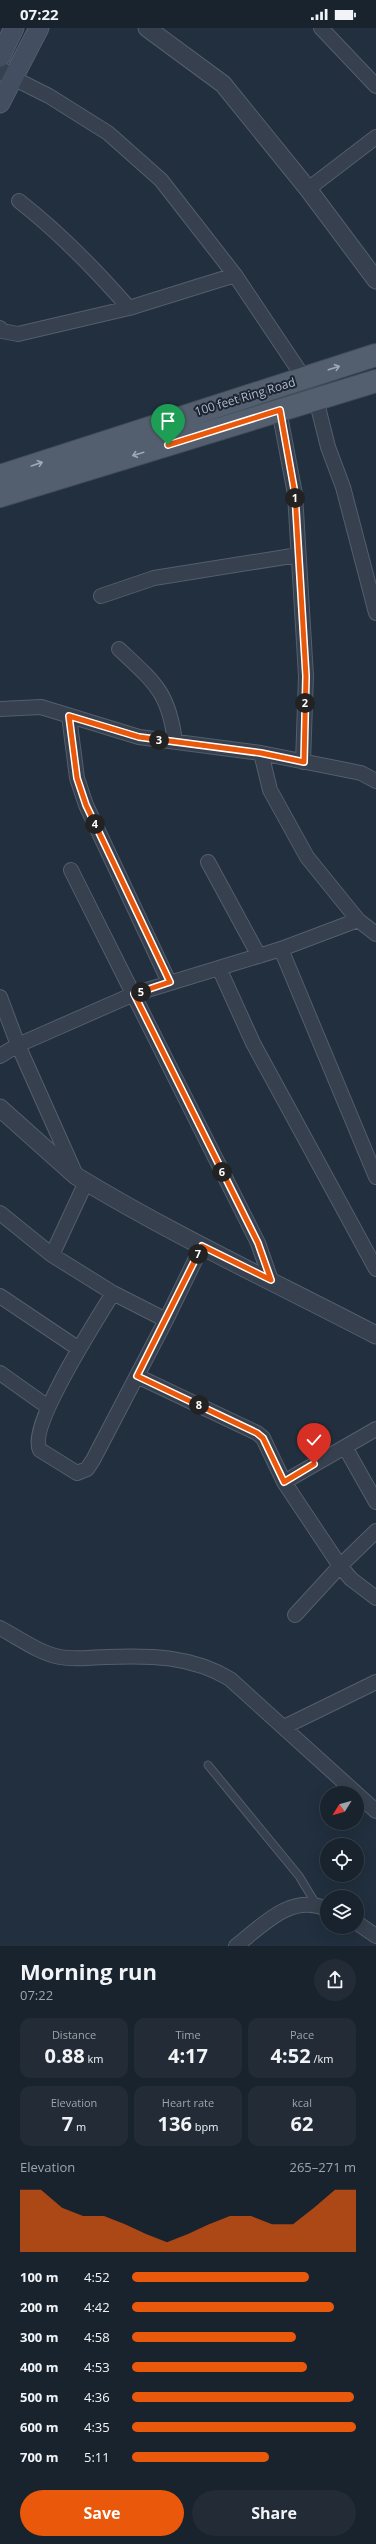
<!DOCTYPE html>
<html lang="en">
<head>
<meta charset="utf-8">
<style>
	:root { --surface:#19232e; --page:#222b36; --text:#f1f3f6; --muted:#9fa4aa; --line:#37404a; --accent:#ea580c }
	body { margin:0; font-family:"Open Sans",sans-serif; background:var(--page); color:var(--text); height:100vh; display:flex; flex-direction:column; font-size:15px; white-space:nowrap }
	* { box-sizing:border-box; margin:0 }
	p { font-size:13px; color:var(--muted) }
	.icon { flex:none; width:22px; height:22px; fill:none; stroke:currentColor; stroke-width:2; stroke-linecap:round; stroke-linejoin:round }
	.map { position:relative; height:1918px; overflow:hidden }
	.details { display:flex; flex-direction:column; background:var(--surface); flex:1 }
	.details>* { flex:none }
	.needle { width:26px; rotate:233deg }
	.buttons { position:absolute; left:320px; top:1758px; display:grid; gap:8px }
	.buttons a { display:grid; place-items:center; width:44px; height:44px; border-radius:50%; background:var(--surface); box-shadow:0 4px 16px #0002,0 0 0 1px var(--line); font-size:20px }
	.pin { position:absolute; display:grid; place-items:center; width:34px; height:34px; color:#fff; margin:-41px -17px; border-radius:50% 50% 50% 0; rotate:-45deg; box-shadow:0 0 4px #0007 }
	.pin .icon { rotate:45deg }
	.km { position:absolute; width:20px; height:20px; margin:-10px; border-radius:50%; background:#222; color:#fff; font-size:11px; line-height:20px; text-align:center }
	.round { display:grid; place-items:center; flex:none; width:42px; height:42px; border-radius:21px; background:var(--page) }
	.summary { display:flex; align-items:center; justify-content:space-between; height:68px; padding:0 20px }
	h1 { font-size:22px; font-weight:700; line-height:30px }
	.stats { display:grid; grid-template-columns:repeat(3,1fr); gap:6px; height:68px; padding:4px 20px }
	.stats div { display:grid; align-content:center; border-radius:10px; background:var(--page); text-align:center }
	.stats b { font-size:20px; font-weight:700 }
	.stats small { font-size:11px; font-weight:400 }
	.stats p { font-size:11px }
	.chart { height:112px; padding:8px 20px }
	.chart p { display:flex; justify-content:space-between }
	.chart svg { width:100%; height:72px; margin-top:4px; fill:var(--accent); opacity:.7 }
	.action { display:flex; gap:8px; margin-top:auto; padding:8px 20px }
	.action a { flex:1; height:46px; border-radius:24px; background:var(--accent); color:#fff; font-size:16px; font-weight:700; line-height:46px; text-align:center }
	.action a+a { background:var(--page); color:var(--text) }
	ul { padding:0 20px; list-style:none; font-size:13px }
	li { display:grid; grid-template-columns:64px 48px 1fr; align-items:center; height:30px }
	li i { height:10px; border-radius:5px; background:var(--accent) }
	.status { display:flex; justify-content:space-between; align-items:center; height:28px; padding:0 20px; background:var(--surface); direction:ltr }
	.status svg { height:11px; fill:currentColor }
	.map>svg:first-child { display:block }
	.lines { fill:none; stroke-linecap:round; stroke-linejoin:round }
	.service-casing { stroke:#545e6c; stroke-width:9 }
	.minor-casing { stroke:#545e6c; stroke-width:16 }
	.tertiary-casing { stroke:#545e6c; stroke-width:19 }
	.secondary-casing { stroke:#545e6c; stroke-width:21 }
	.primary-casing { stroke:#424c5a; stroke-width:24 }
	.service { stroke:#36404e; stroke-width:7 }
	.minor { stroke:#36404e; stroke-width:14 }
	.tertiary { stroke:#36404e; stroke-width:17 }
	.secondary { stroke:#434f61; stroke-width:19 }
	.primary { stroke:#535f6e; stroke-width:22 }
	.oneway { stroke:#9ea9b7 }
	.route-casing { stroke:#fff; stroke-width:8 }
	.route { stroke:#ea580c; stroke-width:5 }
	.labels { text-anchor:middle; stroke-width:4; stroke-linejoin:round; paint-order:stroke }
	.street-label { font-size:12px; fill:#b1bbc9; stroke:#1b2533 }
</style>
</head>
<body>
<div class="status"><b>07:22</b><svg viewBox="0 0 49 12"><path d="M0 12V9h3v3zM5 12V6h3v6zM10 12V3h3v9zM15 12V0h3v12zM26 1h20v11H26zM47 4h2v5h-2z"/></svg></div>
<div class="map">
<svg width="376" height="1918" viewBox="0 0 376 1918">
	<rect width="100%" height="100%" fill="#212f3e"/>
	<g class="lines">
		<defs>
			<path id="service" d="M 208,1737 L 299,1848 L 316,1876"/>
			<path id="minor" d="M 321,0 L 376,58
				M 13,50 L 49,68 L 108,105 L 161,152 L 235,247 L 304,350
				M 308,161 L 376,109
				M 19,173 C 60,205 95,241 129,280
				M 0,300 L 2,303 L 18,306 L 129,280 L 235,247
				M 316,371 L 328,419 L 343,459 L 376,585
				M 279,382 L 295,466 L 306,648 L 303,734
				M 101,568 L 154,550 L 298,527
				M 119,621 C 154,654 169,664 175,714
				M 0,681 L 41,679 L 139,709 L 261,725 L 361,745 L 376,753
				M 69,688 L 77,750 L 86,777 L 169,954
				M 261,725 L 270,762 L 307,829 L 358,892 L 376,906
				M 208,834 L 259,928
				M 71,842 L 258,1215 L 271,1252
				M 281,921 L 376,1149
				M 219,940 L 253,1015 L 376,1241
				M 0,969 L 18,1017 L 76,1147
				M 0,1028 L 18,1017 L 134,966 L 281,921 L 358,892
				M 0,1185 L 52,1227 L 113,1265 L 166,1292
				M 52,1227 L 86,1154
				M 113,1265 C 98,1290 27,1399 40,1422 L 77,1445 L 87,1441 L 93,1432 L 166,1292 L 202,1218
				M 0,1268 L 79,1321
				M 0,1345 L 48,1379
				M 137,1348 L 257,1405 L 263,1410 L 284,1454 L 340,1538 L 351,1551 L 376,1570
				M 345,1419 L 376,1474
				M 284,1454 L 376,1401
				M 295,1587 L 340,1538 L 376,1503
				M 0,1600 C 19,1610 39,1625 60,1629 C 76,1632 91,1629 106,1629 C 150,1627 192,1628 230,1651 L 356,1765
				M 284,1699 L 376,1654
				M 357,1766 L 376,1783
				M 357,1895 L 376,1908
				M 236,1918 C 263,1897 291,1865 327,1881"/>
			<path id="tertiary" d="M 147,0 L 223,56 L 308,161 L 376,252
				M 0,42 L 13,50
				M 0,1080 L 76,1148 C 173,1207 276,1255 376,1307"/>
			<path id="secondary" d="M 0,29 L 14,0
				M 0,75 L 39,0"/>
			<path id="primary" d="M 0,448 L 376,327
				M 0,468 L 376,353"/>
		</defs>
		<!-- service casing -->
		<use href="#service" class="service-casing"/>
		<!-- minor casing -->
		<use href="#minor" class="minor-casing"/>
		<!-- tertiary casing -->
		<use href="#tertiary" class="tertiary-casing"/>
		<!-- secondary casing -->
		<use href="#secondary" class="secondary-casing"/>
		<!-- primary casing -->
		<use href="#primary" class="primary-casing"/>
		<!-- service -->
		<use href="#service" class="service"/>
		<!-- minor -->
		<use href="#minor" class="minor"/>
		<!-- tertiary -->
		<use href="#tertiary" class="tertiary"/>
		<!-- secondary -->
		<use href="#secondary" class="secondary"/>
		<!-- primary -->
		<use href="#primary" class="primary"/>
	</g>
	<!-- one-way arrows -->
	<defs><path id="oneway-shaft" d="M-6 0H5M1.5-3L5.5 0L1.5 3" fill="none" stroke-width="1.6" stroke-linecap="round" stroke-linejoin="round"/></defs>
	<g class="oneway">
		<use href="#oneway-shaft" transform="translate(334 340) rotate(-18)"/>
		<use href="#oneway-shaft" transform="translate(138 426) rotate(163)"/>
		<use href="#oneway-shaft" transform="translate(37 436) rotate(-19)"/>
	</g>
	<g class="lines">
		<defs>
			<path id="route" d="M 168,417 L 280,382 L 295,466 L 306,648 L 304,734 L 261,725 L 139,709 L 69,688 L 77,750 L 86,777 L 170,954 L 134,966 L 258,1215 L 271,1252 L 202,1218 L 137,1348 L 257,1405 L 263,1410 L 284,1454 L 314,1436"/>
		</defs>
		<!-- route casing -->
		<use href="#route" class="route-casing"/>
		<!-- route -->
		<use href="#route" class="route"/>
	</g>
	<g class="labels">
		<!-- street labels -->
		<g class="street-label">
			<text transform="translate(245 369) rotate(-17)" y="4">100 feet Ring Road</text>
		</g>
	</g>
</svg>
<div class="buttons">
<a><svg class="needle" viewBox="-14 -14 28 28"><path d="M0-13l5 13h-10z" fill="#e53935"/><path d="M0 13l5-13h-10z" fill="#9fa4aa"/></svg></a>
<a><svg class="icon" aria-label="locate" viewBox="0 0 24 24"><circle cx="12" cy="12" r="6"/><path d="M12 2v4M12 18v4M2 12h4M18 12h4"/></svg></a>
<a><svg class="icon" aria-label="layers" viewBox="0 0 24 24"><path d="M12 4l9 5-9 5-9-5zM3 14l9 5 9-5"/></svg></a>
</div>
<div class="pin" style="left:168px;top:417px;background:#1e9e55"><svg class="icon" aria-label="arrive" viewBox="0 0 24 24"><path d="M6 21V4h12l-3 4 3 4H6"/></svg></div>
<div class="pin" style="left:314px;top:1436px;background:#d93025"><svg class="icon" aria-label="check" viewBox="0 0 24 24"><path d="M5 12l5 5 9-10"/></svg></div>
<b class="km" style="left:295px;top:470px">1</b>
<b class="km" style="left:305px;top:675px">2</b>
<b class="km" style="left:159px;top:712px">3</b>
<b class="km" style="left:95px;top:796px">4</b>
<b class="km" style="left:141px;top:964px">5</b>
<b class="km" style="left:222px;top:1144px">6</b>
<b class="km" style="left:198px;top:1226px">7</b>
<b class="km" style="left:199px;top:1377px">8</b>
</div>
<section class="details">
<div class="summary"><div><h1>Morning run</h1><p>07:22</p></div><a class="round"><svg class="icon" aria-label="share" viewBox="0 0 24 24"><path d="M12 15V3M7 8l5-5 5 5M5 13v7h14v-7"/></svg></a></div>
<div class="stats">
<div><p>Distance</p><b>0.88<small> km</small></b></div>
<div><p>Time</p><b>4:17</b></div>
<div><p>Pace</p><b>4:52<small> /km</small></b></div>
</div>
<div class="stats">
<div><p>Elevation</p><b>7<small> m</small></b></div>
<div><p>Heart rate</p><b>136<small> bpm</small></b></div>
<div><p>kcal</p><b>62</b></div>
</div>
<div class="chart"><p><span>Elevation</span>265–271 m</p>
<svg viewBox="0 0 160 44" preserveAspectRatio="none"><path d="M0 44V6L10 6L20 17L30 22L40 22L50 27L60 33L70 38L80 33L90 27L100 22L110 22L120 27L130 27L140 17L150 6L160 6V44z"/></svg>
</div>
<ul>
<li><b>100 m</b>4:52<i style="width:79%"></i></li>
<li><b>200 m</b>4:42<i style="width:90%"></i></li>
<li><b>300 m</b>4:58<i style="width:73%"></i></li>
<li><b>400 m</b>4:53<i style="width:78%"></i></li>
<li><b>500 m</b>4:36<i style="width:99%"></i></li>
<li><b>600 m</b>4:35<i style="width:100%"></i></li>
<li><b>700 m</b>5:11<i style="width:61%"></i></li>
</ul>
<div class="action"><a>Save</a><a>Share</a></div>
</section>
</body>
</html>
